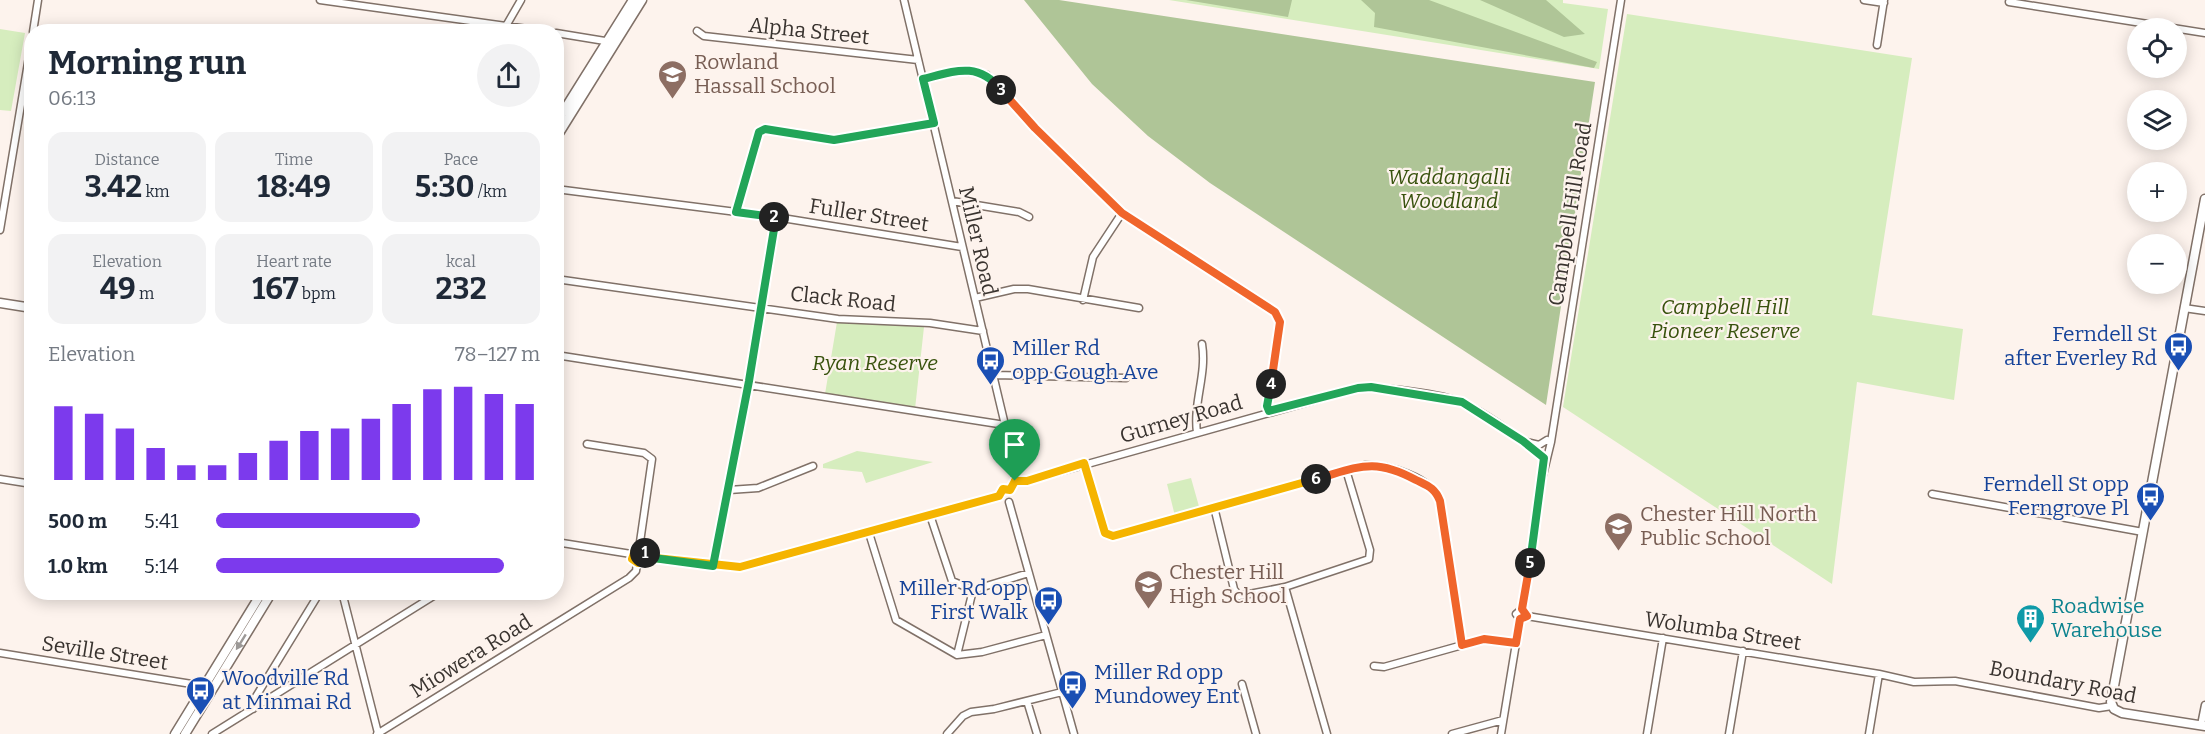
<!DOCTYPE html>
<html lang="en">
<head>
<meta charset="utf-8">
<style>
	:root { --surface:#fff; --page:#f2f2f3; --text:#1f2937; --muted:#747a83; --accent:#7c3aed }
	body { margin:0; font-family:Bitter,serif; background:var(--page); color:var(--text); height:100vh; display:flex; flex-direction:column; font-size:22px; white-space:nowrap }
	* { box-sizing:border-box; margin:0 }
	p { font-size:20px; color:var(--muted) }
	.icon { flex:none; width:33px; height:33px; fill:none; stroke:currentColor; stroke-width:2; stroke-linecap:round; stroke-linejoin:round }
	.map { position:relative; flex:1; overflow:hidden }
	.panel { position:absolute; left:24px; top:24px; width:540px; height:576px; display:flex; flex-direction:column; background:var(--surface); border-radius:24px; box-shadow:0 3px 15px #0003 }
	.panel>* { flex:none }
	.fabs { position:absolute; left:2127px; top:18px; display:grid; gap:12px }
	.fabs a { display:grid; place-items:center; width:60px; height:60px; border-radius:50%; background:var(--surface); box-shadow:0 3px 15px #0003; font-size:30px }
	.pin { position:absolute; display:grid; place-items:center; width:51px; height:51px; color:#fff; margin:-62px -26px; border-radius:50% 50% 50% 0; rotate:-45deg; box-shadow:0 0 6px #0007 }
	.pin .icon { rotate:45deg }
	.km { position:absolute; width:30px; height:30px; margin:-15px; border-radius:50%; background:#222; color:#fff; font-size:16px; line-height:30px; text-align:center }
	.round { display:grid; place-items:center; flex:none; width:63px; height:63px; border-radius:32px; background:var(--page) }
	.overview { display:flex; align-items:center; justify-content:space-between; height:102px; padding:0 24px }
	h1 { font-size:33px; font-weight:700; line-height:45px }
	.metrics { display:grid; grid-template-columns:repeat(3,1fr); gap:9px; height:102px; padding:6px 24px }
	.metrics div { display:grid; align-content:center; border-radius:15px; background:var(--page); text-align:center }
	.metrics b { font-size:30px; font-weight:700 }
	.metrics small { font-size:16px; font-weight:400 }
	.metrics p { font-size:16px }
	.chart { height:168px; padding:12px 24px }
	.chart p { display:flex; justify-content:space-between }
	.chart svg { width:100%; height:108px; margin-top:6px; stroke:var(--accent); stroke-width:6 }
	ul { padding:0 24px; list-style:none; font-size:20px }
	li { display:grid; grid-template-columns:96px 72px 1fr; align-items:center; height:45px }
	li i { height:15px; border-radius:8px; background:var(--accent) }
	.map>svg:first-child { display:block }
	.green { fill:#d6edbe }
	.forest { fill:#afc597 }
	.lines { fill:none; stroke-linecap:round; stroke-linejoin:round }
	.minor-casing { stroke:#807168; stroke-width:9 }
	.major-casing { stroke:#807168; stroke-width:11 }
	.minor { stroke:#fff; stroke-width:6 }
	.major { stroke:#fff; stroke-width:8 }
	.oneway { fill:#9c9997 }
	.split-1-casing { stroke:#fff; stroke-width:12 }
	.split-2-casing { stroke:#fff; stroke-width:12 }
	.split-3-casing { stroke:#fff; stroke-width:12 }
	.split-4-casing { stroke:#fff; stroke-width:12 }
	.split-5-casing { stroke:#fff; stroke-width:12 }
	.split-6-casing { stroke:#fff; stroke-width:12 }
	.split-7-casing { stroke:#fff; stroke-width:12 }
	.split-1 { stroke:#f5b400; stroke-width:8 }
	.split-2 { stroke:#22a559; stroke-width:8 }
	.split-3 { stroke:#22a559; stroke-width:8 }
	.split-4 { stroke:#f0652b; stroke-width:8 }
	.split-5 { stroke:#22a559; stroke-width:8 }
	.split-6 { stroke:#f0652b; stroke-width:8 }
	.split-7 { stroke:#f5b400; stroke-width:8 }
	.labels { text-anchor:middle; stroke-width:4.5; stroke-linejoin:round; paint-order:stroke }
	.street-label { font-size:21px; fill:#39332f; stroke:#fdf3ed }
	.education-label { font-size:21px; fill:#785e54; stroke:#fdf3ed; text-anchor:start }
	.park-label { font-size:21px; font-style:italic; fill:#38520d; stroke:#fdf3ed }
	.transit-label { font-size:21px; fill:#164399; stroke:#fdf3ed; text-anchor:end }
	.culture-label { font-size:21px; fill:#0d838f; stroke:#fdf3ed; text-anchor:start }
</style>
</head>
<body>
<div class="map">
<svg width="2205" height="734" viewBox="0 0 2205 734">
	<rect width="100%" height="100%" fill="#fdf3ed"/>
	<!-- green -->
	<path class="green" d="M 1169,0 L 1563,0 L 1563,3 L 1608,9 L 1599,69 Z
		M 1627,14 L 1912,58 L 1872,315 L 1963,329 L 1954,400 L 1857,382 L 1832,584 L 1563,407 Z
		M 0,29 L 25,33 L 11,111 L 0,110 Z
		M 837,322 L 924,327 L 915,409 L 825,394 Z
		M 857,451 L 933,462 L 866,483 L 862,472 L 823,468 L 823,464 Z
		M 1191,478 L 1200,510 L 1175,516 L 1167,484 Z"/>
	<!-- forest -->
	<path class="forest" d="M 1024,0 L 1059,0 L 1595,82 L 1546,405 L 1210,183 L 1148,136 L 1092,84 Z
		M 1186,0 L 1292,0 L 1288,17 Z
		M 1361,0 L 1429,0 L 1597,62 L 1594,68 L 1374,27 L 1375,13 Z
		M 1480,0 L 1546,0 L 1585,34 L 1564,37 Z"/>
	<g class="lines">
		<defs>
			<path id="minor" d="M 320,0 L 549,32
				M 904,0 L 1015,467 L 1015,481 L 1010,490
				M 1864,0 L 1884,3
				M 2009,2 L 2205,33
				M 506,26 L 521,0
				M 697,31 L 704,36 L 918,60
				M 33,32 L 38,0
				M 556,33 L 611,42
				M 1877,45 L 1884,0
				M 923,79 L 960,70 L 987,75 L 1035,128 L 1122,213 L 1275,312 L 1280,323 L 1267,406 L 1269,412
				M 556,189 L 776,217 L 962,247
				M 952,201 L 1019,212 L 1029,217
				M 736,212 L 759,132 L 765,129 L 834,140 L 934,123
				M 0,230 L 32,39
				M 556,279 L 838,319 L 930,323 L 983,331
				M 975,298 L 1014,289 L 1028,289 L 1139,308
				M 1083,300 L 1093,257 L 1122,213
				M 2184,308 L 2205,311
				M 556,355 L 1005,425
				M 993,375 L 1126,378
				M 1197,433 C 1193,401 1207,375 1202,344
				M 1526,442 L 1539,445 L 1547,440
				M 587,444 L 644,453 L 652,459 L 639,549
				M 1084,463 L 1105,533 L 1113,536 L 1365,465 C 1390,465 1430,477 1440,500 L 1462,645
				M 1543,475 L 1551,442 L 1621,0
				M 0,479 L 32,484
				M 1015,481 L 1027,481 L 1358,388 C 1383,387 1441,393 1463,403 C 1492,416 1519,439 1544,458
				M 729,490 L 758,488 L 813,466
				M 1932,494 L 2143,532
				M 1009,502 L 1074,734
				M 1214,507 L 1234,589 L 1239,596 L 1285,587 L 1369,559 L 1370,550 L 1346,470
				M 930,515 L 952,581 L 973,590 L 1029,573
				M 869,533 L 896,620 L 957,655 L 982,652 L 1046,635
				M 556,542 L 631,554 L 639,549
				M 646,557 L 740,567 L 999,496
				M 713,566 L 749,381 L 776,217
				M 1285,587 L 1327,734
				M 342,592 L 378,733
				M 1522,609 L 1543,472
				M 1527,616 L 1879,674 L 1914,682 L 1955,681 L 2099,708 L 2112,706
				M 0,653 L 204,686
				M 957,655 L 973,590
				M 1374,666 L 1384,667 L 1484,639 L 1516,643
				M 1242,684 L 1256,734
				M 1027,701 L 1037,734
				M 253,709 L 255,698 L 320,592
				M 2201,725 L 2205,705
				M 212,734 L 440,592
				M 377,734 L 629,578 L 636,571 L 637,563
				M 947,734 L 963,716 L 971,712 L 994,709 L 1062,692
				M 1452,734 L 1503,720
				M 1501,734 L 1520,619 L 1516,614 L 1522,609
				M 1647,734 L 1663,638
				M 1729,734 L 1743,651
				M 1869,734 L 1879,674"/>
			<path id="major" d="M 556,123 L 633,0
				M 556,138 L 642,0
				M 2205,199 L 2111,702 L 2114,709 L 2122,713 L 2205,726
				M 0,303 L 32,308
				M 175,734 L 262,592
				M 185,734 L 272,592"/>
		</defs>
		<!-- minor casing -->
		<use href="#minor" class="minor-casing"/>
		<!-- major casing -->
		<use href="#major" class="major-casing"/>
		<!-- minor -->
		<use href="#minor" class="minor"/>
		<!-- major -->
		<use href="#major" class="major"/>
	</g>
	<!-- one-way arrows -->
	<defs><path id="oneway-solid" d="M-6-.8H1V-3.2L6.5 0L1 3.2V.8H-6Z" transform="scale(1.5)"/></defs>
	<use class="oneway" href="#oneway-solid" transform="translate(241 642) rotate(122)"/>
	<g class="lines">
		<defs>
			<path id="split-1" d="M 645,553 L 635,550 L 632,559 L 638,563 L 646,557 L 740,567 L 999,496 L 1003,489 L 1010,490 L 1015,481"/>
			<path id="split-2" d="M 645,553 L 646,557 L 713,566 L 749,381 L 776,217 L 774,217"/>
			<path id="split-3" d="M 774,217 L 736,212 L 759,132 L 765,129 L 834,140 L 934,123 L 923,79 C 955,71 978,61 1001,90"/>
			<path id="split-4" d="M 1001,90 L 1035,128 L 1122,213 L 1275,312 L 1280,322 L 1271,384"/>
			<path id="split-5" d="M 1271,384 L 1267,406 L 1269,411 L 1358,388 L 1371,387 L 1462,402 L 1523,441 L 1544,458 L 1530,563"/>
			<path id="split-6" d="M 1316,479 C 1359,467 1374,457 1416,480 C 1428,486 1435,488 1440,501 L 1462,645 L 1484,639 L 1516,643 L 1520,619 L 1527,616 L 1522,609 L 1530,563"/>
			<path id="split-7" d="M 1015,481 L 1027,481 L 1084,463 L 1105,533 L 1113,536 L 1316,479"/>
		</defs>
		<!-- split-1 casing -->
		<use href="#split-1" class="split-1-casing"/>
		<!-- split-2 casing -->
		<use href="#split-2" class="split-2-casing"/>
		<!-- split-3 casing -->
		<use href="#split-3" class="split-3-casing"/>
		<!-- split-4 casing -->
		<use href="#split-4" class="split-4-casing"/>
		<!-- split-5 casing -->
		<use href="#split-5" class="split-5-casing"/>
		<!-- split-6 casing -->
		<use href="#split-6" class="split-6-casing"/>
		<!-- split-7 casing -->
		<use href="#split-7" class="split-7-casing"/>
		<!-- split-1 -->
		<use href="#split-1" class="split-1"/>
		<!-- split-2 -->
		<use href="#split-2" class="split-2"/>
		<!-- split-3 -->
		<use href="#split-3" class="split-3"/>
		<!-- split-4 -->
		<use href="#split-4" class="split-4"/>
		<!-- split-5 -->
		<use href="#split-5" class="split-5"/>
		<!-- split-6 -->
		<use href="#split-6" class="split-6"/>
		<!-- split-7 -->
		<use href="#split-7" class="split-7"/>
	</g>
	<!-- icons -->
	<defs>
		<symbol id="school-pin" viewBox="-11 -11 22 30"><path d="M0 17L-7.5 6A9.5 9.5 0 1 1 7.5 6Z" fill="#8d6e63" stroke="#fdf3ed"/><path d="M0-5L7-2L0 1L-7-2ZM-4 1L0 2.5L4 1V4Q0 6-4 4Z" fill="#fff"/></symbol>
		<symbol id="bus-pin" viewBox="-11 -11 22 30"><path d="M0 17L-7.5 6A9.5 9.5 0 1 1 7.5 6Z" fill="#1a4fb4" stroke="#fdf3ed"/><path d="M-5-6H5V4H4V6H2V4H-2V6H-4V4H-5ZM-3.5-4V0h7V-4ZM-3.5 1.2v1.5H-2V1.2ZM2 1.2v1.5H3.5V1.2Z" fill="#fff"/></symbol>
		<symbol id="building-pin" viewBox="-11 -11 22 30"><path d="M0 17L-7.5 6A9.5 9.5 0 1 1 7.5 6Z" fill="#0f9aa8" stroke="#fdf3ed"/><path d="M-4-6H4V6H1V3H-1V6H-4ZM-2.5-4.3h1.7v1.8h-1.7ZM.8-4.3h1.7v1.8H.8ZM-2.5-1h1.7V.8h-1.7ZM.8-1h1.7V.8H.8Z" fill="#fff"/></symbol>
	</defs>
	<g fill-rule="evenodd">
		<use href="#school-pin" x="656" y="58" width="33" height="45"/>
		<use href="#bus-pin" x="2162" y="330" width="33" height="45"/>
		<use href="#bus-pin" x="974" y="344" width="33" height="45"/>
		<use href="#bus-pin" x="2134" y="480" width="33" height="45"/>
		<use href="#school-pin" x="1602" y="510" width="33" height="45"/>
		<use href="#school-pin" x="1132" y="568" width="33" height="45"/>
		<use href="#bus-pin" x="1032" y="584" width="33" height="45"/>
		<use href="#building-pin" x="2014" y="602" width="33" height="45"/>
		<use href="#bus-pin" x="1056" y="668" width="33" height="45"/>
		<use href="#bus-pin" x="184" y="674" width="33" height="45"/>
	</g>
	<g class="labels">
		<!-- street labels -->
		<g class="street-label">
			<text transform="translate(809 31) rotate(6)" y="7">Alpha Street</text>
			<text transform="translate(1570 214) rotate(-81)" y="7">Campbell Hill Road</text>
			<text transform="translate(869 215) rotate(9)" y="7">Fuller Street</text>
			<text transform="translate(978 241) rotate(77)" y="7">Miller Road</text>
			<text transform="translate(843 299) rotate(6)" y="7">Clack Road</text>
			<text transform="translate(1181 419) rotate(-16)" y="7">Gurney Road</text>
			<text transform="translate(1723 631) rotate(9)" y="7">Wolumba Street</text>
			<text transform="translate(105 653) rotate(9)" y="7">Seville Street</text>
			<text transform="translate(471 656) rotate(-32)" y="7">Miowera Road</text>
			<text transform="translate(2063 682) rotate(11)" y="7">Boundary Road</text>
		</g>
		<!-- education labels -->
		<g class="education-label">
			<text x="694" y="69">Rowland<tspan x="694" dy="24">Hassall School</tspan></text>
			<text x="1640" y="521">Chester Hill North<tspan x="1640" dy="24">Public School</tspan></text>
			<text x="1169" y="579">Chester Hill<tspan x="1169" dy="24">High School</tspan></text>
		</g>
		<!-- park labels -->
		<g class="park-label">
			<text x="1449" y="184">Waddangalli<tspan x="1449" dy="24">Woodland</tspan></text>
			<text x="1725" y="314">Campbell Hill<tspan x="1725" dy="24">Pioneer Reserve</tspan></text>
			<text x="875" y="370">Ryan Reserve</text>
		</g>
		<!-- transit labels -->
		<g class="transit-label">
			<text x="2157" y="341">Ferndell St<tspan x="2157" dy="24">after Everley Rd</tspan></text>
			<text x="1012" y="355" text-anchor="start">Miller Rd<tspan x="1012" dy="24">opp Gough Ave</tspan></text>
			<text x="2129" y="491">Ferndell St opp<tspan x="2129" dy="24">Ferngrove Pl</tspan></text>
			<text x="1028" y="595">Miller Rd opp<tspan x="1028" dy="24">First Walk</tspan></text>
			<text x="1094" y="679" text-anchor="start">Miller Rd opp<tspan x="1094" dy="24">Mundowey Ent</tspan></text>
			<text x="222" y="685" text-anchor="start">Woodville Rd<tspan x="222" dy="24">at Minmai Rd</tspan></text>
		</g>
		<!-- culture labels -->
		<g class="culture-label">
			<text x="2051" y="613">Roadwise<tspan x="2051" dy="24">Warehouse</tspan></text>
		</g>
	</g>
</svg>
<div class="fabs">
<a><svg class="icon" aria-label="locate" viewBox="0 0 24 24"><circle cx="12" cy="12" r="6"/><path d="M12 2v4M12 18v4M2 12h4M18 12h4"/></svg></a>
<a><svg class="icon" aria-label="layers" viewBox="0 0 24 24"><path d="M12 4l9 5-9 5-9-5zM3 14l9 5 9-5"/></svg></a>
<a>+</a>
<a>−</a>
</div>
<div class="pin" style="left:1015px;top:481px;background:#1e9e55"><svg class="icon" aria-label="arrive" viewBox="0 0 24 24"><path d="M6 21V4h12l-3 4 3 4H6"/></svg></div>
<b class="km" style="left:645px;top:553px">1</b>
<b class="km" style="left:774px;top:217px">2</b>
<b class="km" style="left:1001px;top:90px">3</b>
<b class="km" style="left:1271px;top:384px">4</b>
<b class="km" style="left:1530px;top:563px">5</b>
<b class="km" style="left:1316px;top:479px">6</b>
<section class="panel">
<div class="overview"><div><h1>Morning run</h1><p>06:13</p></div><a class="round"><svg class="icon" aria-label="share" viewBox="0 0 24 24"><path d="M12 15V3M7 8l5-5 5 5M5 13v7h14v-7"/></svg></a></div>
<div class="metrics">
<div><p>Distance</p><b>3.42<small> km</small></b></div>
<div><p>Time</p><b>18:49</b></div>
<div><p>Pace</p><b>5:30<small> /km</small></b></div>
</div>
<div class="metrics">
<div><p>Elevation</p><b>49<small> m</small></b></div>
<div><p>Heart rate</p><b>167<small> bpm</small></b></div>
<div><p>kcal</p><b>232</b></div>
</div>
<div class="chart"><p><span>Elevation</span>78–127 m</p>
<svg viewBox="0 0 160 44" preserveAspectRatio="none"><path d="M5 44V14M15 44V17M25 44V23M35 44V31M45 44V38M55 44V38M65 44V33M75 44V28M85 44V24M95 44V23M105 44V19M115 44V13M125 44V7M135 44V6M145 44V9M155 44V13"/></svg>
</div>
<ul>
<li><b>500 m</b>5:41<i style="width:63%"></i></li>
<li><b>1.0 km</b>5:14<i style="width:89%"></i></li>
</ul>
</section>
</div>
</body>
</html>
